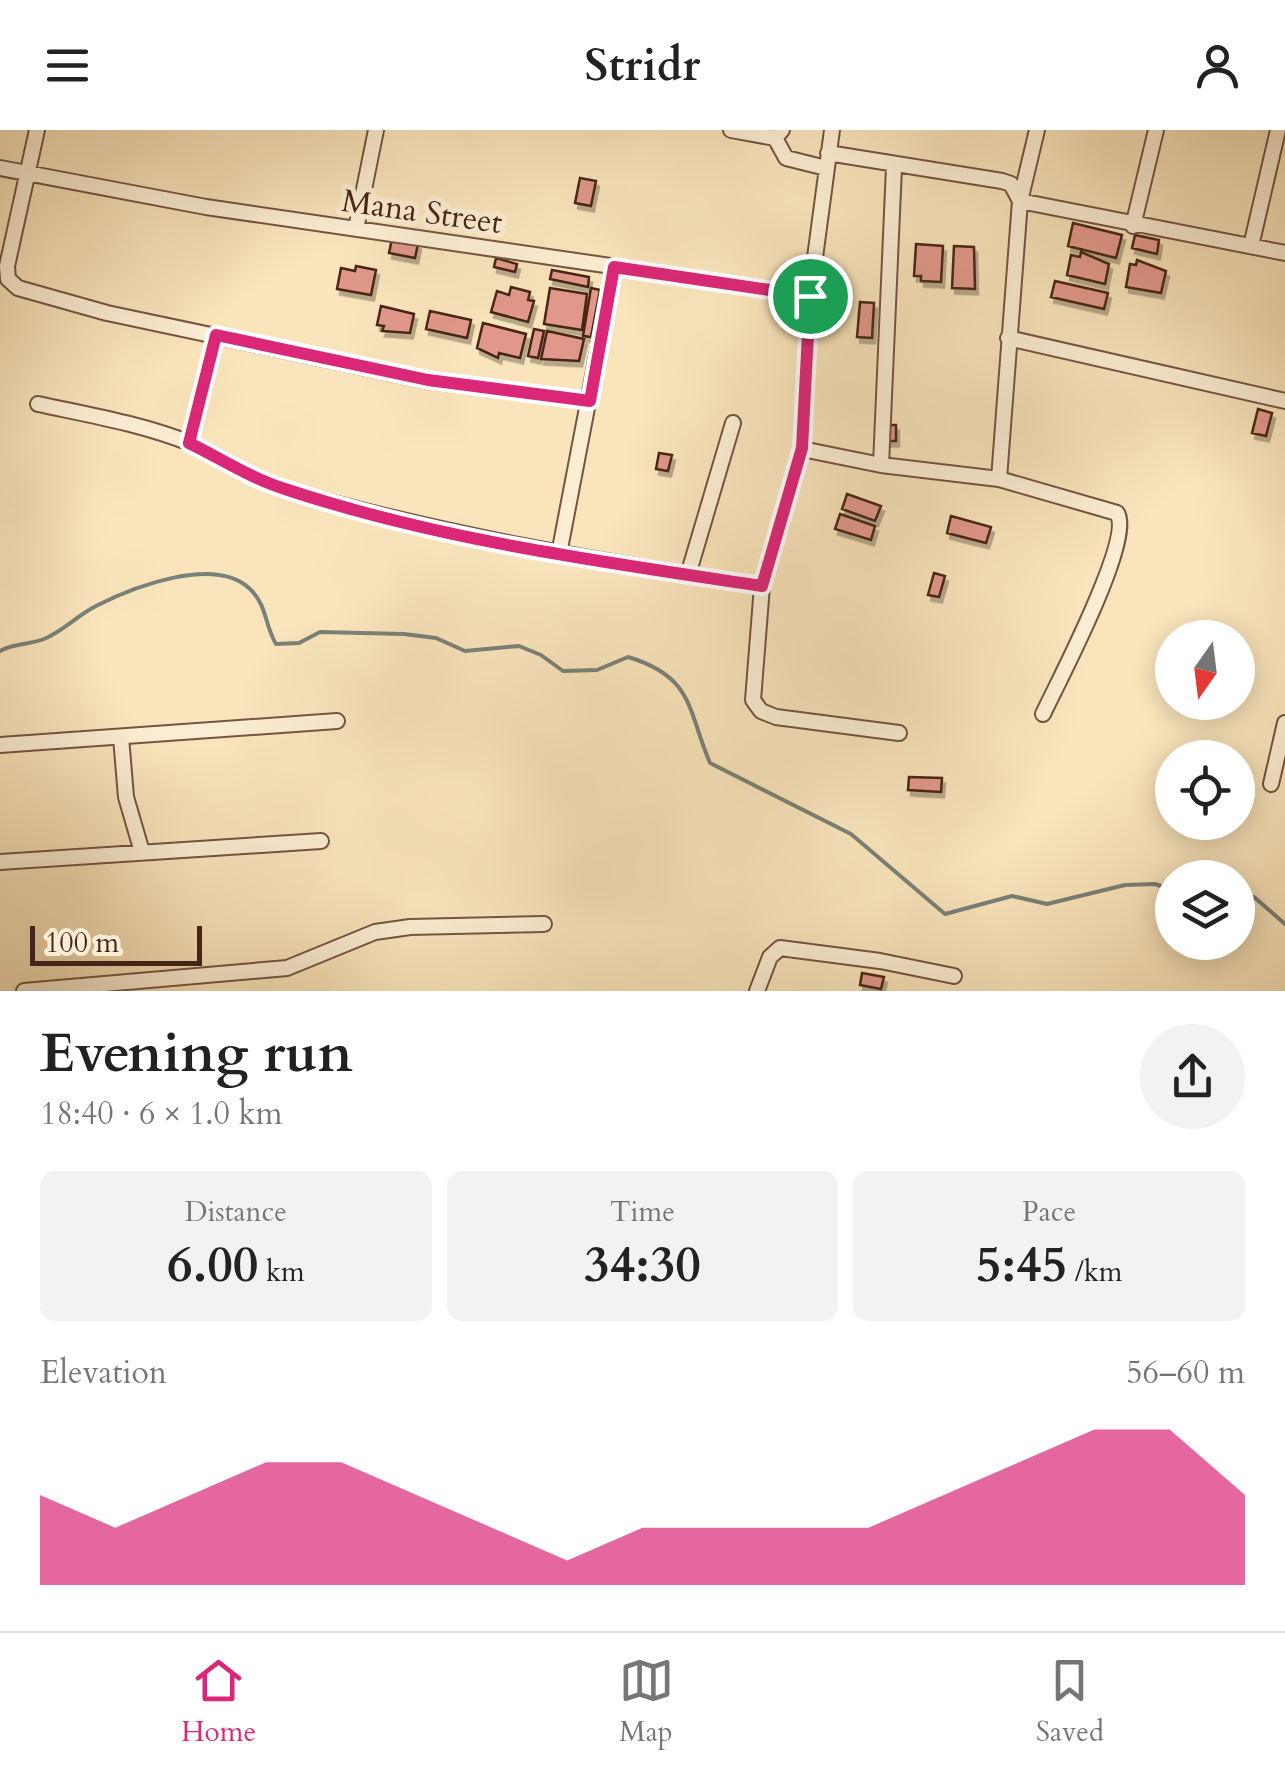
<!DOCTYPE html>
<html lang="en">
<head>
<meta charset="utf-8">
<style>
	:root { --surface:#fff; --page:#f2f2f2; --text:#222; --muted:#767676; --line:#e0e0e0; --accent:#db2777 }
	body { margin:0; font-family:Cardo,serif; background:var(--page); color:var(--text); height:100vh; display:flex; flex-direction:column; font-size:38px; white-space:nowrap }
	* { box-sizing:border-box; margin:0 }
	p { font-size:32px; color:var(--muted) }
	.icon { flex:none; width:55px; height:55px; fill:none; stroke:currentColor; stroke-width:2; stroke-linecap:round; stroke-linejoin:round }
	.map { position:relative; height:861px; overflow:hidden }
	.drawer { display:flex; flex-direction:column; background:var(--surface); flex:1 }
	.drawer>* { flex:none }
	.needle { width:65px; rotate:194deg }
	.tools { position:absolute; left:1155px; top:490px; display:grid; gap:20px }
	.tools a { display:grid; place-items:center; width:100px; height:100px; border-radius:50%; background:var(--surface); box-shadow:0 5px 25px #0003; font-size:50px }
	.scale { position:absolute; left:30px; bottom:25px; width:172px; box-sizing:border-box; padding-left:10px; border:5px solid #462519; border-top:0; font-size:28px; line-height:35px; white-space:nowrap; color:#462519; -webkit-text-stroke:8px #fbedd3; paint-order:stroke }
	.pin { position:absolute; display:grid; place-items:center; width:85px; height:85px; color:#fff; margin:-42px; border:5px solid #fff; border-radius:50%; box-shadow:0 2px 10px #0007 }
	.round { display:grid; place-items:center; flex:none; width:105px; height:105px; border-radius:52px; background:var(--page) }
	.headline { display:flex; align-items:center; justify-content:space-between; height:170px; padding:0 40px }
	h1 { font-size:55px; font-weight:600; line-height:75px }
	.metrics { display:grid; grid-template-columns:repeat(3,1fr); gap:15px; height:170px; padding:10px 40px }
	.metrics div { display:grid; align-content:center; border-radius:15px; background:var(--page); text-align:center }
	.metrics b { font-size:50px; font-weight:600 }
	.metrics small { font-size:28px; font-weight:400 }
	.metrics p { font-size:28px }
	.chart { height:280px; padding:20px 40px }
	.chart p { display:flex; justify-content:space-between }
	.chart svg { width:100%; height:180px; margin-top:10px; fill:var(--accent); opacity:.7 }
	header { display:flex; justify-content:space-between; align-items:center; height:130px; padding:0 40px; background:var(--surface); font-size:45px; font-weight:600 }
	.menu { display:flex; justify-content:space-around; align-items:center; height:140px; border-top:2px solid var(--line); background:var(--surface); font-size:28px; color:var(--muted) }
	.menu a { display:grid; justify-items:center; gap:5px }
	.menu .selected { color:var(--accent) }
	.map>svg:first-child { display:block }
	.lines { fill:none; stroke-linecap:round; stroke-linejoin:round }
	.stream { stroke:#7b8178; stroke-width:4 }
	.building { fill:#e1988a; stroke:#462519; stroke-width:2.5; filter:url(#shadow) }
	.minor-casing { stroke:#735542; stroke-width:18 }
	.minor { stroke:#fbedd3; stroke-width:14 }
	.route-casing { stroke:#fff; stroke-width:20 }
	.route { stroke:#db2777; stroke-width:12 }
	.labels { text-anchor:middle; stroke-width:10; stroke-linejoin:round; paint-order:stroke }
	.street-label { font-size:32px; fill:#462519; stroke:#fbedd3 }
</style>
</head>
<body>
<header><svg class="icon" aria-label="menu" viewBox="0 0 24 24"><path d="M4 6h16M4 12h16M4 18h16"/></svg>Stridr<svg class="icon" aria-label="person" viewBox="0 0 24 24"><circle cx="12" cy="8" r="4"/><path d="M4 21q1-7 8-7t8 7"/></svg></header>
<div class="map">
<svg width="1285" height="861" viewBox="0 0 1285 861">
	<defs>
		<filter id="shadow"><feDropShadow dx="3" dy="5.5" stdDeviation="0" flood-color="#0004"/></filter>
	</defs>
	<rect width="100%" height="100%" fill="#f9e4bb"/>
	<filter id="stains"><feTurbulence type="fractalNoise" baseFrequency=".002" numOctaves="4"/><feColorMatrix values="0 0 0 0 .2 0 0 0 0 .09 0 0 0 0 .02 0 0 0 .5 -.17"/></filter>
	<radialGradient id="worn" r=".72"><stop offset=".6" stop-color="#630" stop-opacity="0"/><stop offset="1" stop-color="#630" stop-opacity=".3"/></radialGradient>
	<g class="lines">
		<!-- stream -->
		<path class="stream" d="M 0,521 C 15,513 29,515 44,509 C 63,501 78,485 96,476 C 133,457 215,425 250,459 C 267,475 265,496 276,514 L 299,513 L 320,502 L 404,504 L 436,508 L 465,521 L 519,516 L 541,525 L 563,541 L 597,540 L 628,527 C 694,547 687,579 710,633 L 851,704 L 945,784 L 1012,766 L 1047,774 L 1125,755 L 1155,754 L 1172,760
			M 1238,764 L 1254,767 L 1285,794"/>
	</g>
	<!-- building -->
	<path class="building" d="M 580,48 L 596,51 L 591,76 L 575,73 Z
		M 1073,93 L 1122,105 L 1116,128 L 1068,116 Z
		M 1135,105 L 1159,110 L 1157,124 L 1132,118 Z
		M 392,109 L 418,114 L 415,128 L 389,123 Z
		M 916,114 L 943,116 L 941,152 L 921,151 L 921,146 L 914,146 Z
		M 954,116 L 974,117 L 975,159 L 952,158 Z
		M 1081,122 L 1109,134 L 1105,154 L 1067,145 L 1071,125 L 1080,127 Z
		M 496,128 L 517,134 L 515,142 L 494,137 Z
		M 1137,130 L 1166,141 L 1161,163 L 1126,157 L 1130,134 L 1136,135 Z
		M 356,136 L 376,140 L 371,165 L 337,159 L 341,138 L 355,141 Z
		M 552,140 L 589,147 L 588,157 L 550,149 Z
		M 1055,151 L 1108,163 L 1104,179 L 1051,167 Z
		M 511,157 L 530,162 L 528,170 L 534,171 L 528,192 L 491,182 L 497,161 L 509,165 Z
		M 550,158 L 587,164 L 582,200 L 544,194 Z
		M 591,158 L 600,160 L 591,207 L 583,206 Z
		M 860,172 L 874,173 L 872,208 L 857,207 Z
		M 381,176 L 414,184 L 410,203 L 382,201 L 384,196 L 377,195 Z
		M 430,181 L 471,190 L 467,208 L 426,199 Z
		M 483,193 L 526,204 L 520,228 L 499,223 L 498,228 L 477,218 Z
		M 534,199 L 544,201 L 538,228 L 528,226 Z
		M 547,201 L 584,209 L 579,231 L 541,229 Z
		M 1258,279 L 1272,283 L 1266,306 L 1252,303 Z
		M 887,295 L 896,295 L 896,311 L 887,311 Z
		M 659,323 L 672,325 L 668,341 L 656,339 Z
		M 847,364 L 881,376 L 875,391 L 842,379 Z
		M 840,384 L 875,396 L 871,410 L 835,399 Z
		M 951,386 L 991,397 L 986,413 L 947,403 Z
		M 934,443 L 945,446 L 939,467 L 928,465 Z
		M 909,647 L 942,648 L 941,662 L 908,660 Z
		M 862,843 L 884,847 L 881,859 L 860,855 Z"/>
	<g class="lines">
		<defs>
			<path id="minor" d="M 37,0 L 7,136 L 8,149 L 18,158 L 107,183 L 428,251 L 590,271
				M 731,0 L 775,8 L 782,0
				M 832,0 L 810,165 L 802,319 L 762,456 L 753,570 L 761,581 L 776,587 L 899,603
				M 775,8 L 786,28 L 826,38
				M 828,23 L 1002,51 L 1011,54 L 1020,71 L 1285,123
				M 0,38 L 206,77 L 810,165
				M 1133,96 L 1156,0
				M 356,99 L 376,0
				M 1251,116 L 1278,0
				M 1008,208 L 1285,271
				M 38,274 C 89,285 143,294 192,314 C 223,328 254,350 287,360 C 443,405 602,432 762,456
				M 189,313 L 216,205
				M 802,319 L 881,335 L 999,349 L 1117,383 C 1134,409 1058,552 1043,584
				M 881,335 L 894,37
				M 999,349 L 1020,71 L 1037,0
				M 559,424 L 614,137
				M 688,445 L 733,293
				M 121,607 L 126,667 L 142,722
				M 0,615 L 337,591
				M 1271,654 L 1285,593
				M 0,732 L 321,711
				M 24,861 L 287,838 L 375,802 L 410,797 L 544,794
				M 757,861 L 770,827 L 780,818 L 880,831 L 954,846"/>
		</defs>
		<!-- minor casing -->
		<use href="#minor" class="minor-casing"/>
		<!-- minor -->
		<use href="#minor" class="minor"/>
	</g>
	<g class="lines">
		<defs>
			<path id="route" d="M 614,137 L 810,166 L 802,318 L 762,456 C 603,432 438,410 285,359 C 252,349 220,328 189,313 L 216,205 L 428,250 L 590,271 Z"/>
		</defs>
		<!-- route casing -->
		<use href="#route" class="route-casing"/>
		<!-- route -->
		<use href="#route" class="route"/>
	</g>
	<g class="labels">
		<!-- street labels -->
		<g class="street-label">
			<text transform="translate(422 81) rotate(8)" y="11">Mana Street</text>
		</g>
	</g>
	<rect width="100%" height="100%" filter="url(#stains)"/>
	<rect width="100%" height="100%" fill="url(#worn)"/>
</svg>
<div class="tools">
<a><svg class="needle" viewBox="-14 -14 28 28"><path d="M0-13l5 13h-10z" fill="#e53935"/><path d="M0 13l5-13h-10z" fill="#767676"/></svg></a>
<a><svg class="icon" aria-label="locate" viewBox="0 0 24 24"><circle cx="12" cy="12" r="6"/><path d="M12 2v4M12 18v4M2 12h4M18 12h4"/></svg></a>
<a><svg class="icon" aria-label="layers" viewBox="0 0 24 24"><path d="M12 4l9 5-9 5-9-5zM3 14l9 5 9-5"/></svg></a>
</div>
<div class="scale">100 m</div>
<div class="pin" style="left:810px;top:166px;background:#1e9e55"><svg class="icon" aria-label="arrive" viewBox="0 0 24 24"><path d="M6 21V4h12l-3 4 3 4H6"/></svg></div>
</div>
<section class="drawer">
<div class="headline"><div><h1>Evening run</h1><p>18:40 · 6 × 1.0 km</p></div><a class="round"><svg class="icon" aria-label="share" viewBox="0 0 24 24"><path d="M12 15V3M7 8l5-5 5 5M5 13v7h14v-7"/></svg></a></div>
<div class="metrics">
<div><p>Distance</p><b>6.00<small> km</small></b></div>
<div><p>Time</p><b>34:30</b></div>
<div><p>Pace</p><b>5:45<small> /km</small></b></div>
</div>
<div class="chart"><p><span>Elevation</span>56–60 m</p>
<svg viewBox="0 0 160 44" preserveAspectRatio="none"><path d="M0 44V22L10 30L20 22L30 14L40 14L50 22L60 30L70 38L80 30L90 30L100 30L110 30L120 22L130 14L140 6L150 6L160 22V44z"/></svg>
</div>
</section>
<nav class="menu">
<a class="selected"><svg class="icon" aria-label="home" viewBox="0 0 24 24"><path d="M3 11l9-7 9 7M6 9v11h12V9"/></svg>Home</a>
<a><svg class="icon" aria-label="map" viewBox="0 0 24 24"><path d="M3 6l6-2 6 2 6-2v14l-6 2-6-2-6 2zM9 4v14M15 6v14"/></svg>Map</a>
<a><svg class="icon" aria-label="saved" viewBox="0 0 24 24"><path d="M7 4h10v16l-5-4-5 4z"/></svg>Saved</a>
</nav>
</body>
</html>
